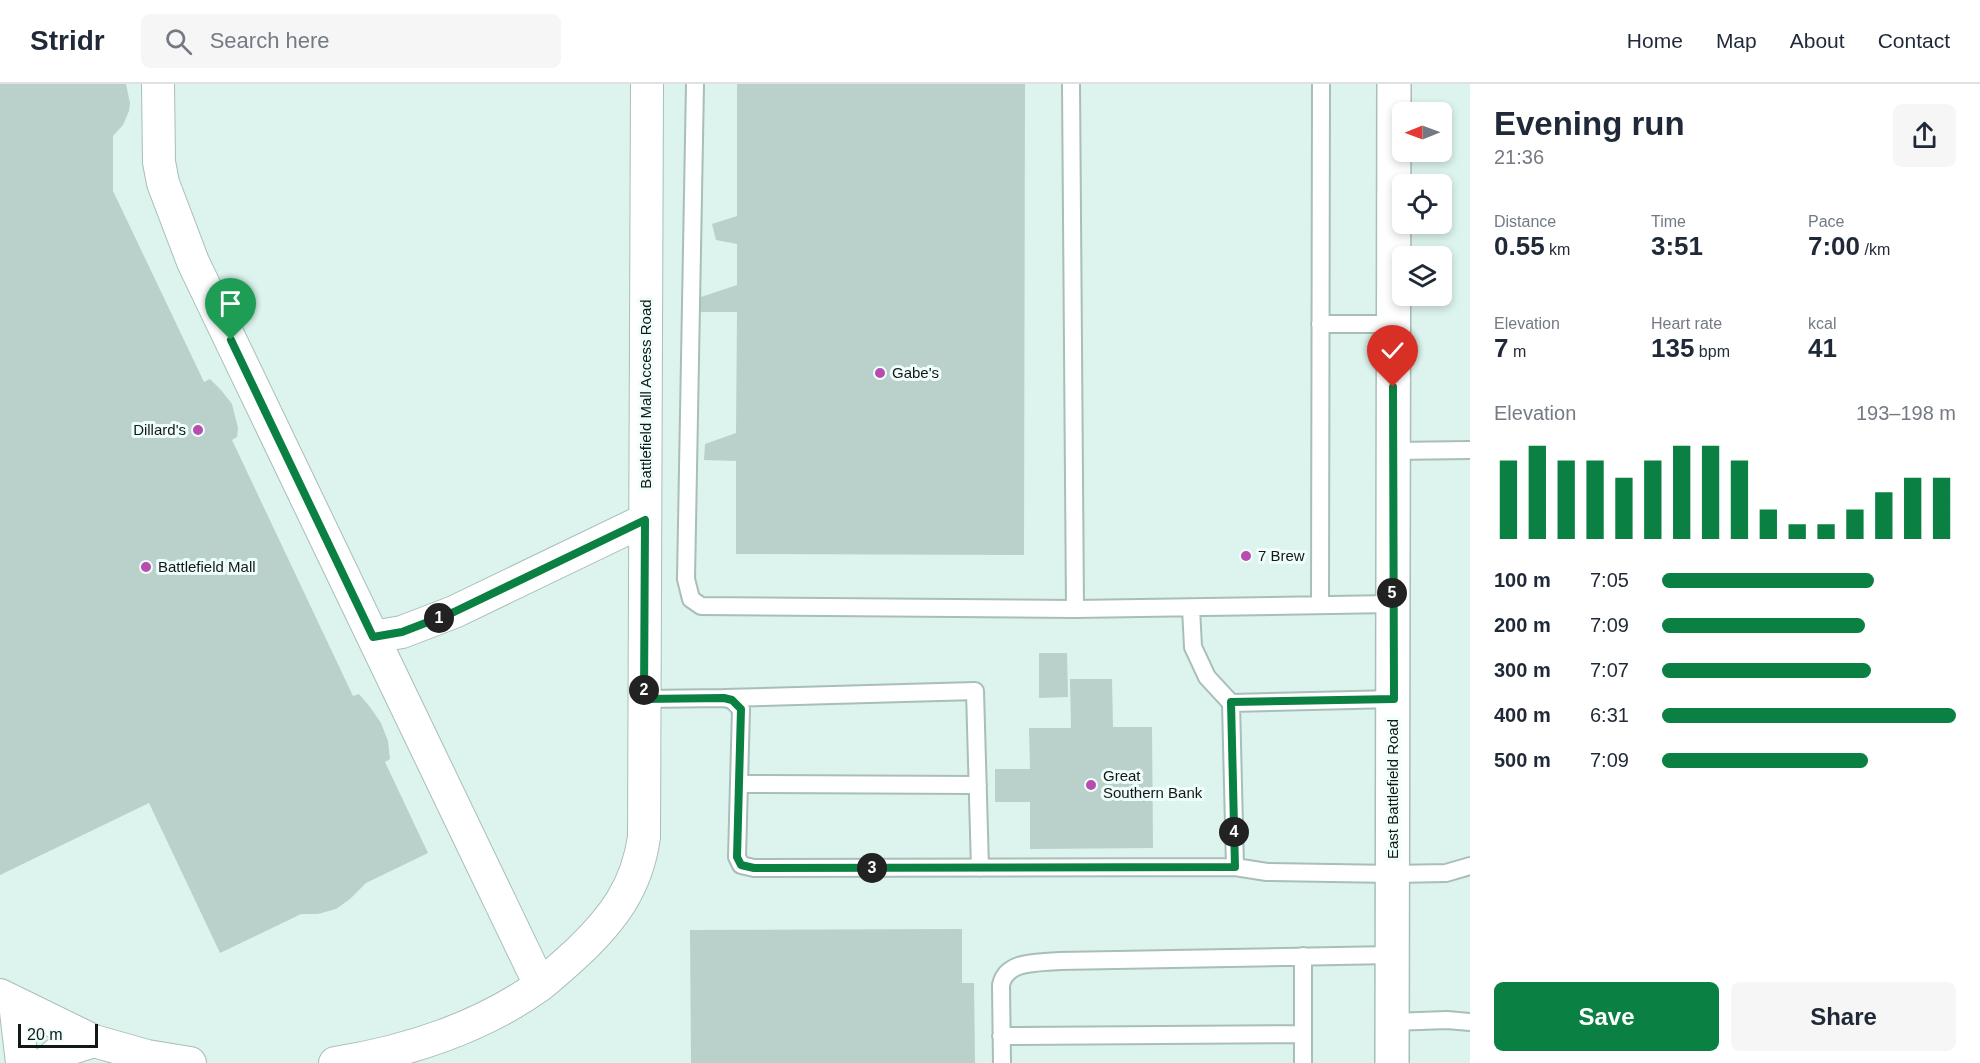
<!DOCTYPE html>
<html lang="en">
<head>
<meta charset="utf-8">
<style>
	:root { --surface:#fff; --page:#f6f6f7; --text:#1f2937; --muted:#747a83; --line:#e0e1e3; --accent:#0b8043 }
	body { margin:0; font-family:Arial,sans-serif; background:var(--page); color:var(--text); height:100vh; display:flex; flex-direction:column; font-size:22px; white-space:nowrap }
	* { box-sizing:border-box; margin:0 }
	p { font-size:20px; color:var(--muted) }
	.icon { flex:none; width:33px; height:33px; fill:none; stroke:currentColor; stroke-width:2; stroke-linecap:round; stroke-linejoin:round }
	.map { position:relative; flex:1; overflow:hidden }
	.drawer { display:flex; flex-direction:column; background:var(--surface); width:510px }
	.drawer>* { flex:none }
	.needle { width:39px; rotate:269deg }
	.controls { position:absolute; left:1392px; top:18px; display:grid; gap:12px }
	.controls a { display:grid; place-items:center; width:60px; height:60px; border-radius:9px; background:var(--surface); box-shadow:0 3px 9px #0003; font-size:30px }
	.scale { position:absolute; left:18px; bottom:15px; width:80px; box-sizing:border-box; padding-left:6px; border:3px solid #111917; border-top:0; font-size:16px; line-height:21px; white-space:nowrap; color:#111917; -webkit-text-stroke:4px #f0fefb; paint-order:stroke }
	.pin { position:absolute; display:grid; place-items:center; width:51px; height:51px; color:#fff; margin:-62px -26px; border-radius:50% 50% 50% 0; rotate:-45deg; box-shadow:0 0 6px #0007 }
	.pin .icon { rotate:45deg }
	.km { position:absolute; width:30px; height:30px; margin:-15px; border-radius:50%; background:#222; color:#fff; font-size:16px; line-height:30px; text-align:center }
	.round { display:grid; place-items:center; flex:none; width:63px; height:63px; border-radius:9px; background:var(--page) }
	.headline { display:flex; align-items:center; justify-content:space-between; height:102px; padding:0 24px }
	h1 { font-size:33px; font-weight:700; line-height:45px }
	.stats { display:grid; grid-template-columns:repeat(3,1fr); gap:9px; height:102px; padding:6px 24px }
	.stats div { display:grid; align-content:center }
	.stats b { font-size:26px; font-weight:700 }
	.stats small { font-size:16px; font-weight:400 }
	.stats p { font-size:16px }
	.chart { height:168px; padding:12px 24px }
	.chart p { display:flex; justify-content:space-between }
	.chart svg { width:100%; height:108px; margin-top:6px; stroke:var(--accent); stroke-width:6 }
	.action { display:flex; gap:12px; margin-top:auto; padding:12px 24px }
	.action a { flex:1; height:69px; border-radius:9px; background:var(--accent); color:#fff; font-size:24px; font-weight:700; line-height:69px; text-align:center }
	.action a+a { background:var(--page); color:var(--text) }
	ul { padding:0 24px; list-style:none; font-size:20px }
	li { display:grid; grid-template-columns:96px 72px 1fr; align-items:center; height:45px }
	li i { height:15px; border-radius:8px; background:var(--accent) }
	header { display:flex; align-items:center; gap:36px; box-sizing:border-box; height:84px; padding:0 30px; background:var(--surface); border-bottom:2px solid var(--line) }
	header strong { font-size:28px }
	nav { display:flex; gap:33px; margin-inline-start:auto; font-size:21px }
	.search { width:420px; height:54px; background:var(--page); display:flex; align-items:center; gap:15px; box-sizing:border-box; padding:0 21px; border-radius:9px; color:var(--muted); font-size:22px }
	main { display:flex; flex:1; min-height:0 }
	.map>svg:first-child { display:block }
	.building { fill:#bad0cb }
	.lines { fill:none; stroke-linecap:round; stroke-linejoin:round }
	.service-casing { stroke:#a8beb9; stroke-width:20 }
	.minor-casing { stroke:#a8beb9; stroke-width:34 }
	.primary-casing { stroke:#a8beb9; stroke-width:36 }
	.service { stroke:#fff; stroke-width:16 }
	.minor { stroke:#fff; stroke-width:32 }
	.primary { stroke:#fff; stroke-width:33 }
	.route-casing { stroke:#fff; stroke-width:12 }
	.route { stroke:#0b8043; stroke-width:8 }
	.poi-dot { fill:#b74dae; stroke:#f0fefb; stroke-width:2 }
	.labels { text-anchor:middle; stroke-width:6; stroke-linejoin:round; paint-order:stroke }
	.poi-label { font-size:15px; fill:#111917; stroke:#f0fefb; text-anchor:start }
	.street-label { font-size:15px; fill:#111917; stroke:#f0fefb }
</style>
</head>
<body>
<header>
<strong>Stridr</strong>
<div class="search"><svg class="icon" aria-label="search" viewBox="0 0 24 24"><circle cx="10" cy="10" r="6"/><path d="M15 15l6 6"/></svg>Search here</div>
<nav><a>Home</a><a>Map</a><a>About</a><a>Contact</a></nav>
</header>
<main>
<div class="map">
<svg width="1470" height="979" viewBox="0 0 1470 979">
	<rect width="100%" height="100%" fill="#dcf3ee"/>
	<!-- building -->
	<path class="building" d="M 0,0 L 126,0 L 130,19 L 129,27 L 123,41 L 113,52 L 113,107 L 204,298 L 210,295 L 221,306 L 232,320 L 238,344 L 237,353 L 232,356 L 353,612 L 359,610 L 370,623 L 381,639 L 388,657 L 390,675 L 385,678 L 428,769 L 366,799 L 350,815 L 336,825 L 318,830 L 301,830 L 220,869 L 149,719 L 0,791 Z
		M 737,0 L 1025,0 L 1024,471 L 736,470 L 736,377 L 704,376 L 705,360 L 736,349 L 737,228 L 698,228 L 698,214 L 737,201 L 737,160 L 716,156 L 712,140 L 737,132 Z
		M 1039,569 L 1067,569 L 1068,613 L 1039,614 Z
		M 1070,595 L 1112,595 L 1113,643 L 1152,643 L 1153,764 L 1030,765 L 1030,718 L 995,718 L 995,685 L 1030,685 L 1029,644 L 1071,644 Z
		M 962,845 L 962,899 L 974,899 L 975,979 L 691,979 L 690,846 Z"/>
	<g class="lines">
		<defs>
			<path id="service" d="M 695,0 L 686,495 L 691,515 L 701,522 L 1075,525 L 1071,0
				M 1320,240 L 1393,240
				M 1392,367 L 1470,366
				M 1320,521 L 1321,0
				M 1191,524 L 1193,563 L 1207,593 L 1231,619 L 1235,783 L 1267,788 L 1393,790 L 1446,789 L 1470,782
				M 1075,525 L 1392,520
				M 724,614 L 975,607 L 980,784
				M 644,615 L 724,614 L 732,616 L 741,625 L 737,773 L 741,781 L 754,784 L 1235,783
				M 1231,619 L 1394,615
				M 739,700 L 978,701
				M 1392,938 L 1447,936 L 1470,938
				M 1001,952 L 1303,950
				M 1002,979 L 1001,901 C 1006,876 1039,879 1059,877 L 1392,871
				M 1303,979 L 1303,872"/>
			<path id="minor" d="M 158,0 L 159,78 L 163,99 L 193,178 L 540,901
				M 373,553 L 402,548 L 454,528 L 645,436
				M 0,911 L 94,957 L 147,972 L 190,979
				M 15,919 L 22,979
				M 46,979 L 59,968 L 94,957
				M 335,979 C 406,968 480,944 539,902 C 552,892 565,880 577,869 C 613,835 637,803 644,753 L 647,0"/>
			<path id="primary" d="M 1392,979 L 1394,0"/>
		</defs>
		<!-- service casing -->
		<use href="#service" class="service-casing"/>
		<!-- minor casing -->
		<use href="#minor" class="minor-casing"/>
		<!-- primary casing -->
		<use href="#primary" class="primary-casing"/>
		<!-- service -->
		<use href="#service" class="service"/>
		<!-- minor -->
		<use href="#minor" class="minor"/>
		<!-- primary -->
		<use href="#primary" class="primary"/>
	</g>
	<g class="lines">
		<defs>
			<path id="route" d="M 231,256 L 373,553 L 402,548 L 454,528 L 645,436 L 644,615 L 724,614 L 732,616 L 741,625 L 737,773 L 741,781 L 754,784 L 1235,783 L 1231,618 L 1394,615 L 1393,303"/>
		</defs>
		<!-- route casing -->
		<use href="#route" class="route-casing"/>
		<!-- route -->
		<use href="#route" class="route"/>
	</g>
	<!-- markers -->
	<g class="poi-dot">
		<circle cx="880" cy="289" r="6"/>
		<circle cx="198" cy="346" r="6"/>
		<circle cx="1246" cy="472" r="6"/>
		<circle cx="146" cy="483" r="6"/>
		<circle cx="1091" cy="701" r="6"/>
	</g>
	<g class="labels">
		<!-- poi labels -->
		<g class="poi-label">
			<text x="892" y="294">Gabe's</text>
			<text x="186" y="351" text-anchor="end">Dillard's</text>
			<text x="1258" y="477">7 Brew</text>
			<text x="158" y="488">Battlefield Mall</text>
			<text x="1103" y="697">Great<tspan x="1103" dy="17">Southern Bank</tspan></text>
		</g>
		<!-- street labels -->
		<g class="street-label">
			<text transform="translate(646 310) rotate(-90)" y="5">Battlefield Mall Access Road</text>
			<text transform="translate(1393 705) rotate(-90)" y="5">East Battlefield Road</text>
		</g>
	</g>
</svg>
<div class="controls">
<a><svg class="needle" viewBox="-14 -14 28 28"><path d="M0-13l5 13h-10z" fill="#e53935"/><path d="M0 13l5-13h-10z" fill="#747a83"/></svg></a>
<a><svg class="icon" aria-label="locate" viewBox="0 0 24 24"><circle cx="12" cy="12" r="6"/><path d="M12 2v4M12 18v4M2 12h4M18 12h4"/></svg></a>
<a><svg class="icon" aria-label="layers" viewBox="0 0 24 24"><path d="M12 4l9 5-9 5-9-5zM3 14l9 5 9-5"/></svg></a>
</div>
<div class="scale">20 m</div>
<div class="pin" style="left:231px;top:256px;background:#1e9e55"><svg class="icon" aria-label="arrive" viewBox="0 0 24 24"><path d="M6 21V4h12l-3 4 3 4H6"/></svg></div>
<div class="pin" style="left:1393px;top:303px;background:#d93025"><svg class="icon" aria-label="check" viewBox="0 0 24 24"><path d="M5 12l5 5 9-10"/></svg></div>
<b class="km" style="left:439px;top:534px">1</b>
<b class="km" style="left:644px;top:606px">2</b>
<b class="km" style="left:872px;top:784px">3</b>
<b class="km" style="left:1234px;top:748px">4</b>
<b class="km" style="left:1392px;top:509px">5</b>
</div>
<section class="drawer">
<div class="headline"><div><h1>Evening run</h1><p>21:36</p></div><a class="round"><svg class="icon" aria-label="share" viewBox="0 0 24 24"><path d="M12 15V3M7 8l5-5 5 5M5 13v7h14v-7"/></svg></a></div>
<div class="stats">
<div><p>Distance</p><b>0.55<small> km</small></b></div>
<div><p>Time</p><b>3:51</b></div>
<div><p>Pace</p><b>7:00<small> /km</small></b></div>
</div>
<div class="stats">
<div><p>Elevation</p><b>7<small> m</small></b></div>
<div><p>Heart rate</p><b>135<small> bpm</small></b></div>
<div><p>kcal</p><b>41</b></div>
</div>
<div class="chart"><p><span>Elevation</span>193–198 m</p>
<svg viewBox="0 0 160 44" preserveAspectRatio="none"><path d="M5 44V12M15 44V6M25 44V12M35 44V12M45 44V19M55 44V12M65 44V6M75 44V6M85 44V12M95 44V32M105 44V38M115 44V38M125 44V32M135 44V25M145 44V19M155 44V19"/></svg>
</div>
<ul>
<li><b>100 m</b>7:05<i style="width:72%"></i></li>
<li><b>200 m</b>7:09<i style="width:69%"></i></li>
<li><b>300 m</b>7:07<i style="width:71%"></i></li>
<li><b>400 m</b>6:31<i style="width:100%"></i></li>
<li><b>500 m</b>7:09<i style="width:70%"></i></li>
</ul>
<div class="action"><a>Save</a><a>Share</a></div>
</section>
</main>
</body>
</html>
